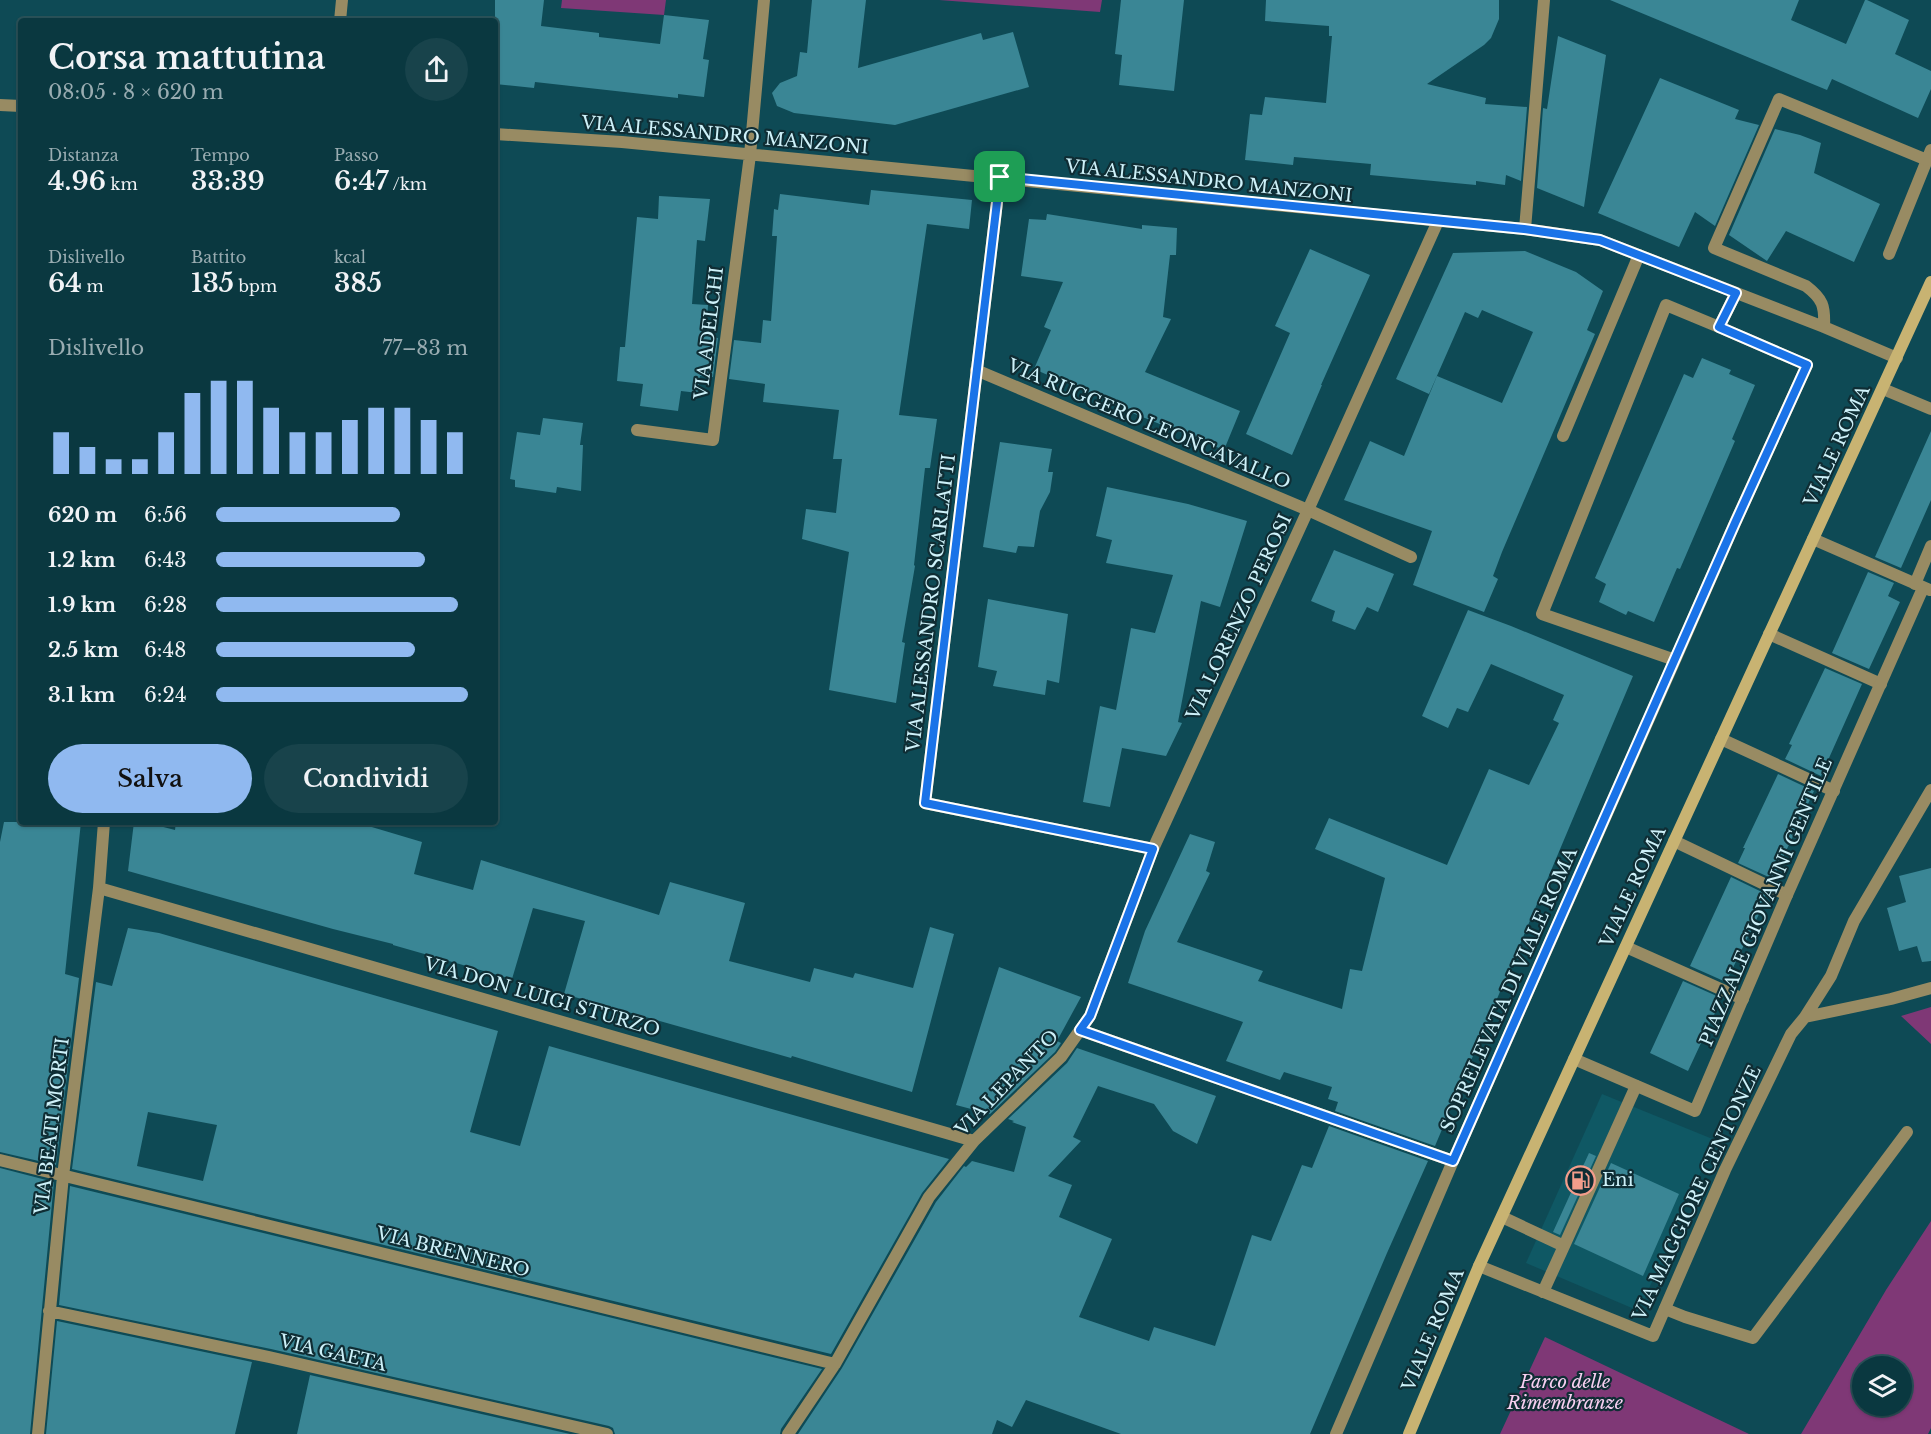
<!DOCTYPE html>
<html lang="it">
<head>
<meta charset="utf-8">
<style>
	:root { --surface:#0a3840; --page:#18434b; --text:#f1f3f6; --muted:#99acb1; --line:#2a5259; --accent:#90b9f0 }
	body { margin:0; font-family:"Libre Baskerville",serif; background:var(--page); color:var(--text); height:100vh; display:flex; flex-direction:column; font-size:22px; white-space:nowrap }
	* { box-sizing:border-box; margin:0 }
	p { font-size:20px; color:var(--muted) }
	.icon { flex:none; width:33px; height:33px; fill:none; stroke:currentColor; stroke-width:2; stroke-linecap:round; stroke-linejoin:round }
	.map { position:relative; flex:1; overflow:hidden }
	.panel { position:absolute; left:18px; top:18px; width:480px; height:807px; display:flex; flex-direction:column; background:var(--surface); border-radius:6px; box-shadow:0 2px 4px #0004,0 0 0 2px var(--line) }
	.panel>* { flex:none }
	.controls { position:absolute; left:1852px; top:1356px; display:grid; gap:12px }
	.controls a { display:grid; place-items:center; width:60px; height:60px; border-radius:50%; background:var(--surface); box-shadow:0 2px 4px #0004,0 0 0 2px var(--line); font-size:30px }
	.pin { position:absolute; display:grid; place-items:center; width:51px; height:51px; color:#fff; margin:-26px; border-radius:12px; box-shadow:0 3px 9px #0006 }
	.round { display:grid; place-items:center; flex:none; width:63px; height:63px; border-radius:32px; background:var(--page) }
	.headline { display:flex; align-items:center; justify-content:space-between; height:102px; padding:0 30px }
	h1 { font-size:33px; font-weight:600; line-height:45px }
	.metrics { display:grid; grid-template-columns:repeat(3,1fr); gap:9px; height:102px; padding:6px 30px }
	.metrics div { display:grid; align-content:center }
	.metrics b { font-size:26px; font-weight:600 }
	.metrics small { font-size:16px; font-weight:400 }
	.metrics p { font-size:16px }
	.chart { height:168px; padding:12px 30px }
	.chart p { display:flex; justify-content:space-between }
	.chart svg { width:100%; height:108px; margin-top:6px; stroke:var(--accent); stroke-width:6 }
	.action { display:flex; gap:12px; margin-top:auto; padding:12px 30px }
	.action a { flex:1; height:69px; border-radius:36px; background:var(--accent); color:#111; font-size:24px; font-weight:600; line-height:69px; text-align:center }
	.action a+a { background:var(--page); color:var(--text) }
	ul { padding:0 30px; list-style:none; font-size:20px }
	li { display:grid; grid-template-columns:96px 72px 1fr; align-items:center; height:45px }
	li i { height:15px; border-radius:8px; background:var(--accent) }
	.map>svg:first-child { display:block }
	.built { fill:#0f5864 }
	.green { fill:#7f3876; fill-rule:evenodd }
	.building { fill:#3a8695; fill-rule:evenodd }
	.lines { fill:none; stroke-linecap:round; stroke-linejoin:round }
	.lane { stroke:#988b63; stroke-width:12 }
	.street { stroke:#988b63; stroke-width:12 }
	.secondary { stroke:#c8b372; stroke-width:12 }
	.route-casing { stroke:#fff; stroke-width:12 }
	.route { stroke:#1a73e8; stroke-width:8 }
	.labels { text-anchor:middle; stroke-width:4.5; stroke-linejoin:round; paint-order:stroke }
	.street-label { font-size:18px; fill:#cef1f9; stroke:#0f2d34 }
	.poi-label { font-size:18px; fill:#cef1f9; stroke:#0f2d34; text-anchor:start }
	.park-label { font-size:18px; font-style:italic; fill:#f9d0f2; stroke:#0f2d34 }
</style>
</head>
<body>
<div class="map">
<svg width="1931" height="1434" viewBox="0 0 1931 1434">
	<rect width="100%" height="100%" fill="#0e4a55"/>
	<!-- built -->
	<path class="built" d="M 1602,1094 L 1715,1140 L 1639,1311 L 1526,1263 Z"/>
	<!-- green -->
	<path class="green" d="M 562,0 L 666,0 L 664,15 L 561,8 Z
		M 939,0 L 1102,0 L 1100,12 Z
		M 1931,1007 L 1931,1044 L 1901,1016 Z
		M 1931,1221 L 1931,1428 L 1928,1434 L 1801,1434 L 1886,1290 ZM 1863,1366 L 1902,1366 L 1902,1406 L 1863,1406 Z
		M 1545,1337 L 1749,1434 L 1500,1434 Z"/>
	<!-- building -->
	<path class="building" d="M 495,0 L 544,0 L 541,26 L 599,33 L 599,37 L 660,44 L 664,15 L 709,20 L 703,59 L 709,60 L 704,97 L 678,94 L 678,98 L 535,82 L 534,88 L 495,84 Z
		M 812,0 L 866,0 L 858,68 L 981,33 L 983,40 L 1013,32 L 1029,87 L 895,125 L 794,113 L 777,106 L 772,93 L 780,83 L 797,76 L 800,52 L 807,53 Z
		M 1121,0 L 1184,0 L 1174,91 L 1119,85 L 1122,55 L 1115,54 Z
		M 1266,0 L 1499,0 L 1499,19 L 1491,38 L 1484,45 L 1427,84 L 1486,98 L 1485,104 L 1527,107 L 1521,181 L 1506,175 L 1505,185 L 1476,181 L 1476,185 L 1370,175 L 1371,164 L 1294,157 L 1293,165 L 1245,160 L 1250,114 L 1262,115 L 1265,97 L 1326,103 L 1332,36 L 1329,36 L 1329,26 L 1265,21 Z
		M 1610,0 L 1799,0 L 1791,20 L 1846,44 L 1865,0 L 1867,0 L 1909,20 L 1895,54 L 1931,71 L 1931,89 L 1918,118 L 1832,79 L 1827,90 Z
		M 1558,36 L 1606,55 L 1584,207 L 1537,188 L 1543,108 L 1547,109 Z
		M 1660,78 L 1739,110 L 1735,119 L 1759,125 L 1715,226 L 1695,212 L 1679,247 L 1598,213 Z
		M 1775,129 L 1800,135 L 1821,143 L 1814,173 L 1880,204 L 1854,262 L 1786,231 L 1767,261 L 1729,235 Z
		M 871,190 L 972,200 L 969,229 L 927,224 L 899,415 L 937,419 L 930,468 L 925,468 L 914,565 L 915,566 L 902,642 L 905,643 L 896,703 L 829,690 L 849,552 L 802,539 L 806,509 L 836,513 L 842,459 L 833,459 L 839,410 L 763,402 L 765,384 L 729,379 L 734,340 L 761,343 L 763,320 L 771,321 L 777,236 L 772,236 L 774,209 L 778,210 L 780,194 L 869,205 Z
		M 659,196 L 710,199 L 705,241 L 697,240 L 692,304 L 708,305 L 706,336 L 718,338 L 713,377 L 700,376 L 698,393 L 681,391 L 678,411 L 640,406 L 643,384 L 617,381 L 620,347 L 625,347 L 637,217 L 658,219 Z
		M 1047,214 L 1142,229 L 1142,225 L 1177,228 L 1176,255 L 1170,255 L 1163,317 L 1171,319 L 1145,372 L 1240,411 L 1224,450 L 1130,412 L 1130,411 L 1034,369 L 1051,330 L 1044,327 L 1063,282 L 1021,276 L 1029,219 L 1046,220 Z
		M 1310,249 L 1370,275 L 1321,385 L 1322,385 L 1292,455 L 1246,434 L 1290,333 L 1275,326 Z
		M 1525,251 L 1576,272 L 1603,291 L 1587,330 L 1595,334 L 1502,552 L 1493,576 L 1498,579 L 1484,612 L 1413,585 L 1432,531 L 1344,500 L 1370,441 L 1404,456 L 1437,376 L 1502,403 L 1533,332 L 1482,310 L 1478,318 L 1465,312 L 1429,394 L 1396,379 L 1453,253 Z
		M 1702,358 L 1731,370 L 1729,374 L 1755,385 L 1732,439 L 1735,441 L 1680,569 L 1677,568 L 1654,622 L 1628,611 L 1626,615 L 1599,602 L 1606,584 L 1595,578 L 1684,374 L 1693,378 Z
		M 543,418 L 583,423 L 580,445 L 583,445 L 581,491 L 557,487 L 556,493 L 515,487 L 515,480 L 510,479 L 517,432 L 540,435 Z
		M 1931,431 L 1931,500 L 1901,568 L 1875,557 Z
		M 1000,442 L 1052,449 L 1048,472 L 1053,472 L 1050,492 L 1040,511 L 1034,547 L 1018,546 L 1016,553 L 983,547 Z
		M 1107,487 L 1188,504 L 1247,521 L 1220,607 L 1201,601 L 1178,722 L 1182,723 L 1166,756 L 1122,748 L 1110,807 L 1083,802 L 1100,706 L 1116,710 L 1131,628 L 1155,633 L 1173,575 L 1106,563 L 1112,540 L 1096,536 Z
		M 1334,550 L 1394,574 L 1378,612 L 1367,607 L 1355,630 L 1332,621 L 1335,611 L 1311,601 Z
		M 1868,572 L 1894,583 L 1888,596 L 1900,602 L 1869,669 L 1832,653 Z
		M 988,599 L 1068,614 L 1059,683 L 1047,680 L 1045,695 L 993,686 L 997,671 L 978,667 Z
		M 1468,610 L 1511,626 L 1633,676 L 1435,1146 L 1335,1111 L 1338,1102 L 1328,1099 L 1332,1087 L 1284,1072 L 1280,1080 L 1226,1061 L 1243,1022 L 1128,983 L 1145,931 L 1190,834 L 1215,842 L 1206,871 L 1210,873 L 1177,942 L 1263,971 L 1258,981 L 1342,1009 L 1350,969 L 1362,971 L 1385,878 L 1315,849 L 1329,818 L 1447,865 L 1489,769 L 1529,785 L 1559,723 L 1553,720 L 1564,695 L 1491,664 L 1468,712 L 1457,708 L 1448,728 L 1422,716 Z
		M 1825,668 L 1862,684 L 1821,776 L 1785,759 L 1792,745 L 1789,744 Z
		M 1778,774 L 1814,791 L 1773,879 L 1738,863 L 1745,848 L 1743,848 Z
		M 4,822 L 81,822 L 65,974 L 79,978 L 56,1165 L 0,1152 L 0,842 Z
		M 134,822 L 144,822 L 175,830 L 176,822 L 355,822 L 422,842 L 414,874 L 473,890 L 481,860 L 659,915 L 670,882 L 745,903 L 729,961 L 810,982 L 814,968 L 853,978 L 855,973 L 913,988 L 930,927 L 954,934 L 912,1092 L 792,1056 L 791,1058 L 564,994 L 585,921 L 533,908 L 512,979 L 393,945 L 393,944 L 333,929 L 128,871 Z
		M 1931,868 L 1931,961 L 1922,962 L 1917,946 L 1899,951 L 1887,908 L 1906,902 L 1899,876 Z
		M 1731,877 L 1766,894 L 1758,909 L 1761,910 L 1726,982 L 1690,966 Z
		M 128,928 L 159,933 L 498,1031 L 470,1132 L 520,1146 L 549,1046 L 949,1159 L 922,1193 L 831,1354 L 72,1169 L 96,982 L 112,986 ZM 148,1112 L 217,1125 L 203,1181 L 137,1166 Z
		M 999,967 L 1081,997 L 1057,1041 L 1061,1043 L 1055,1052 L 990,1114 L 956,1105 Z
		M 1683,981 L 1719,997 L 1712,1012 L 1715,1013 L 1688,1071 L 1650,1053 Z
		M 1077,1048 L 1216,1096 L 1197,1144 L 1173,1131 L 1154,1104 L 1098,1086 L 1073,1137 L 1081,1141 L 1048,1176 L 1072,1185 L 1059,1217 L 1112,1239 L 1079,1317 L 1149,1341 L 1154,1327 L 1215,1346 L 1252,1235 L 1271,1241 L 1302,1165 L 1312,1168 L 1329,1126 L 1428,1161 L 1387,1253 L 1310,1434 L 1121,1434 L 1026,1400 L 1012,1427 L 997,1420 L 992,1434 L 798,1434 L 842,1368 L 936,1202 L 964,1166 L 966,1167 L 972,1161 L 1014,1172 L 1026,1127 L 1012,1122 L 1014,1121 L 1008,1119 L 1067,1063 Z
		M 1589,1153 L 1596,1156 L 1560,1235 L 1553,1232 Z
		M 1611,1163 L 1679,1194 L 1643,1276 L 1574,1244 Z
		M 0,1168 L 54,1182 L 30,1434 L 0,1434 Z
		M 70,1186 L 822,1369 L 781,1429 L 780,1434 L 615,1434 L 613,1428 L 609,1426 L 271,1349 L 59,1305 Z
		M 57,1321 L 252,1362 L 235,1434 L 46,1434 Z
		M 310,1375 L 570,1434 L 297,1434 Z"/>
	<g class="lines">
		<!-- lane -->
		<path class="lane" d="M 1889,254 L 1927,160
			M 1563,436 L 1639,255
			M 1308,510 L 1411,557
			M 1915,584 L 1931,546
			M 1769,634 L 1881,684
			M 1721,739 L 1834,791
			M 1674,841 L 1787,895
			M 1626,947 L 1743,999
			M 1502,1217 L 1564,1246 L 1636,1086
			M 1543,1292 L 1564,1246
			M 1665,1309 L 1685,1317 L 1753,1338 L 1907,1132"/>
		<!-- street -->
		<path class="street" d="M 340,21 L 342,0
			M 0,105 L 21,106
			M 495,134 L 622,142 L 1525,229 L 1600,240 L 1824,327 L 1897,358
			M 1000,177 L 925,803 L 1153,849
			M 1525,229 L 1544,0
			M 1719,327 L 1666,305 L 1542,614 L 1675,660 L 1735,523 L 1807,365 L 1719,327 L 1736,293
			M 1824,327 C 1825,306 1823,299 1806,286 L 1714,248 L 1779,99 L 1927,160 L 1931,150
			M 976,370 L 1308,510
			M 1883,389 L 1931,409
			M 637,430 L 713,440 L 750,155 L 764,0
			M 1813,539 L 1930,590
			M 99,888 L 974,1141
			M 1805,1017 L 1831,976 L 1854,921 L 1931,790
			M 1080,1030 L 1453,1161
			M 1574,1059 L 1695,1111 L 1787,895 L 1923,588
			M 0,1160 L 835,1364
			M 1479,1266 L 1653,1336 L 1725,1170 L 1791,1034 L 1805,1017 L 1891,999 L 1931,988
			M 49,1311 L 269,1357 L 607,1434
			M 38,1434 L 63,1176 L 99,888 L 104,822
			M 788,1434 L 835,1364 L 929,1197 L 974,1141 L 1061,1057 L 1090,1016 L 1153,849 L 1308,510 L 1438,221
			M 1336,1434 L 1453,1161 L 1675,660"/>
		<!-- secondary -->
		<path class="secondary" d="M 1409,1434 L 1479,1266 L 1931,282"/>
	</g>
	<g class="lines">
		<defs>
			<path id="route" d="M 1000,177 L 1524,229 L 1600,240 L 1736,293 L 1719,327 L 1807,365 L 1735,523 L 1453,1161 L 1080,1030 L 1090,1016 L 1153,849 L 925,803 Z"/>
		</defs>
		<!-- route casing -->
		<use href="#route" class="route-casing"/>
		<!-- route -->
		<use href="#route" class="route"/>
	</g>
	<!-- icons -->
	<defs>
		<symbol id="fuel-ring" viewBox="-11 -11 22 22"><circle r="9.5" fill="#0f2d34" stroke="#f49d8b" stroke-width="1.5"/><path d="M-5.5-6h7V0h2V4h1.3V-2.5L3-4.5l.8-.8L6-3V5H2.5V1h-1V6h-7ZM-4.2-4.7v3.2H.2V-4.7Z" fill="#f49d8b"/></symbol>
	</defs>
	<g fill-rule="evenodd">
		<use href="#fuel-ring" x="1564" y="1164" width="33" height="33"/>
	</g>
	<g class="labels">
		<!-- street labels -->
		<g class="street-label">
			<text transform="translate(725 135) rotate(5)" y="6">VIA ALESSANDRO MANZONI</text>
			<text transform="translate(1209 181) rotate(6)" y="6">VIA ALESSANDRO MANZONI</text>
			<text transform="translate(709 333) rotate(-83)" y="6">VIA ADELCHI</text>
			<text transform="translate(1149 424) rotate(23)" y="6">VIA RUGGERO LEONCAVALLO</text>
			<text transform="translate(1837 446) rotate(-65)" y="6">VIALE ROMA</text>
			<text transform="translate(931 603) rotate(-83)" y="6">VIA ALESSANDRO SCARLATTI</text>
			<text transform="translate(1239 617) rotate(-65)" y="6">VIA LORENZO PEROSI</text>
			<text transform="translate(1633 887) rotate(-65)" y="6">VIALE ROMA</text>
			<text transform="translate(1766 902) rotate(-67)" y="6">PIAZZALE GIOVANNI GENTILE</text>
			<text transform="translate(1509 990) rotate(-66)" y="6">SOPRELEVATA DI VIALE ROMA</text>
			<text transform="translate(542 997) rotate(16)" y="6">VIA DON LUIGI STURZO</text>
			<text transform="translate(1007 1083) rotate(-46)" y="6">VIA LEPANTO</text>
			<text transform="translate(52 1126) rotate(-83)" y="6">VIA BEATI MORTI</text>
			<text transform="translate(1697 1193) rotate(-65)" y="6">VIA MAGGIORE CENTONZE</text>
			<text transform="translate(453 1252) rotate(14)" y="6">VIA BRENNERO</text>
			<text transform="translate(1433 1330) rotate(-67)" y="6">VIALE ROMA</text>
			<text transform="translate(333 1353) rotate(13)" y="6">VIA GAETA</text>
		</g>
		<!-- poi labels -->
		<g class="poi-label">
			<text x="1602" y="1186">Eni</text>
		</g>
		<!-- park labels -->
		<g class="park-label">
			<text x="1565" y="1388">Parco delle<tspan x="1565" dy="21">Rimembranze</tspan></text>
		</g>
	</g>
</svg>
<div class="controls">
<a><svg class="icon" aria-label="layers" viewBox="0 0 24 24"><path d="M12 4l9 5-9 5-9-5zM3 14l9 5 9-5"/></svg></a>
</div>
<div class="pin" style="left:1000px;top:177px;background:#1e9e55"><svg class="icon" aria-label="arrive" viewBox="0 0 24 24"><path d="M6 21V4h12l-3 4 3 4H6"/></svg></div>
<section class="panel">
<div class="headline"><div><h1>Corsa mattutina</h1><p>08:05 · 8 × 620 m</p></div><a class="round"><svg class="icon" aria-label="share" viewBox="0 0 24 24"><path d="M12 15V3M7 8l5-5 5 5M5 13v7h14v-7"/></svg></a></div>
<div class="metrics">
<div><p>Distanza</p><b>4.96<small> km</small></b></div>
<div><p>Tempo</p><b>33:39</b></div>
<div><p>Passo</p><b>6:47<small> /km</small></b></div>
</div>
<div class="metrics">
<div><p>Dislivello</p><b>64<small> m</small></b></div>
<div><p>Battito</p><b>135<small> bpm</small></b></div>
<div><p>kcal</p><b>385</b></div>
</div>
<div class="chart"><p><span>Dislivello</span>77–83 m</p>
<svg viewBox="0 0 160 44" preserveAspectRatio="none"><path d="M5 44V27M15 44V33M25 44V38M35 44V38M45 44V27M55 44V11M65 44V6M75 44V6M85 44V17M95 44V27M105 44V27M115 44V22M125 44V17M135 44V17M145 44V22M155 44V27"/></svg>
</div>
<ul>
<li><b>620 m</b>6:56<i style="width:73%"></i></li>
<li><b>1.2 km</b>6:43<i style="width:83%"></i></li>
<li><b>1.9 km</b>6:28<i style="width:96%"></i></li>
<li><b>2.5 km</b>6:48<i style="width:79%"></i></li>
<li><b>3.1 km</b>6:24<i style="width:100%"></i></li>
</ul>
<div class="action"><a>Salva</a><a>Condividi</a></div>
</section>
</div>
</body>
</html>
